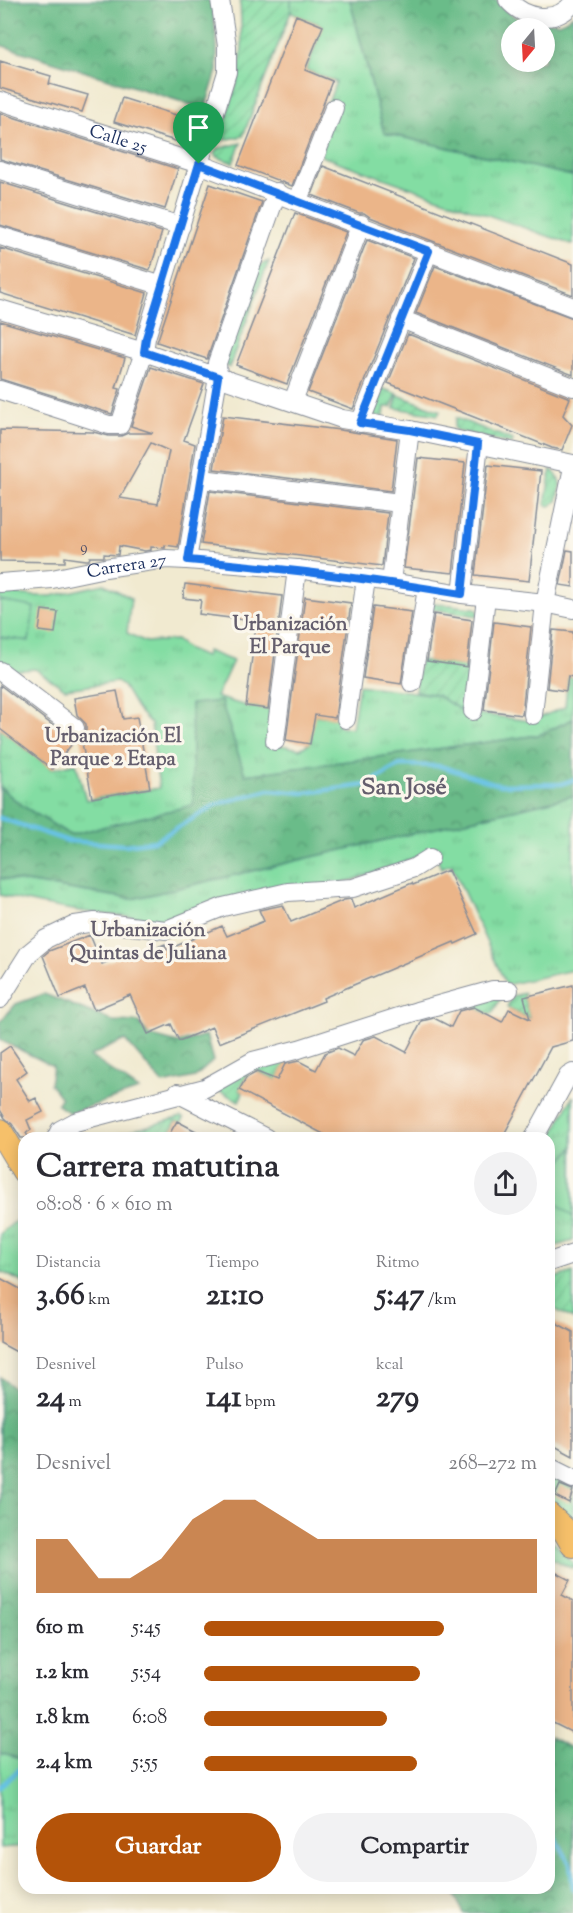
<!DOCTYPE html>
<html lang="es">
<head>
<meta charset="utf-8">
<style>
	:root { --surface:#fff; --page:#f2f2f3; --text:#2b2b33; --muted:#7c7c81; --accent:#b45309 }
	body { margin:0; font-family:"Sorts Mill Goudy",serif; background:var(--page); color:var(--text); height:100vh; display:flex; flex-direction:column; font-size:22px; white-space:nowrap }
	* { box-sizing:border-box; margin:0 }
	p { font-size:20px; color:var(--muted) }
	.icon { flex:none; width:33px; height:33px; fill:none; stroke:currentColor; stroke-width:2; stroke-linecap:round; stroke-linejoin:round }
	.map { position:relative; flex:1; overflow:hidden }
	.sheet { position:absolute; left:18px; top:1132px; width:537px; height:762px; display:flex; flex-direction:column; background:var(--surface); border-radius:18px; box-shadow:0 3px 15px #0003 }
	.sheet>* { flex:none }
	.needle { width:39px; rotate:198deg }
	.fabs { position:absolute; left:501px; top:18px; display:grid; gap:12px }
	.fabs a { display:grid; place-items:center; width:54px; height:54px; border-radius:50%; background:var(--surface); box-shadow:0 3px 15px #0003; font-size:30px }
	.pin { position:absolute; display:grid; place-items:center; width:51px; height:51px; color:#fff; margin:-62px -26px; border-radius:50% 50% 50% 0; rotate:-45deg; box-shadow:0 0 6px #0007 }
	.pin .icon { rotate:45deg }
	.round { display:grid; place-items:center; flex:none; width:63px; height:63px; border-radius:32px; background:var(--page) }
	.overview { display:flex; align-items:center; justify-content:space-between; height:102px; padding:0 18px }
	h1 { font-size:33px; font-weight:700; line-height:45px }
	.metrics { display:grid; grid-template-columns:repeat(3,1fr); gap:9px; height:102px; padding:6px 18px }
	.metrics div { display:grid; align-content:center }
	.metrics b { font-size:30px; font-weight:700 }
	.metrics small { font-size:16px; font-weight:400 }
	.metrics p { font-size:16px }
	.chart { height:168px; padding:12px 18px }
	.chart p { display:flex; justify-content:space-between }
	.chart svg { width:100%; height:108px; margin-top:6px; fill:var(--accent); opacity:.7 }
	.cta { display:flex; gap:12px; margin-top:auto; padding:12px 18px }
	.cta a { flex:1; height:69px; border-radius:36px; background:var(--accent); color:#fff; font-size:24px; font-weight:700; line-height:69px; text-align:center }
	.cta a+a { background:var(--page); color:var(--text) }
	ul { padding:0 18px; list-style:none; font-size:20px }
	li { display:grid; grid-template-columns:96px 72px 1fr; align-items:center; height:45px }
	li i { height:15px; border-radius:8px; background:var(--accent) }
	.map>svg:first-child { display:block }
	.grass { fill:url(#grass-tufts); stroke:#4f8680; stroke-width:1.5 }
	.forest { fill:url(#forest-crowns); stroke:#427674; stroke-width:1.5; fill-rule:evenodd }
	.garden { fill:url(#garden-furrows); stroke:#4f8680; stroke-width:1.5 }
	.pitch { fill:#83dda3; stroke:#4f8680; stroke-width:1.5 }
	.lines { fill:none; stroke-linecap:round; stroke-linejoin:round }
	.stream { stroke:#67c2e5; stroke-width:4.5 }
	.building { fill:#ebb589; fill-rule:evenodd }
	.minor-casing { stroke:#868c97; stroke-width:20 }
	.major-casing { stroke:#868c97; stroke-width:26 }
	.minor { stroke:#fff; stroke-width:18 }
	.major { stroke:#f6c06b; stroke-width:24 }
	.route-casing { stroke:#fff; stroke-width:12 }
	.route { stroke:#1a73e8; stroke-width:8 }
	.labels { text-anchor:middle; stroke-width:6; stroke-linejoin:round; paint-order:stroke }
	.number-label { font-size:15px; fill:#4f5069 }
	.street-label { font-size:18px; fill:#1b2f5e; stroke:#fbf7ec }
	.neighbourhood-label { font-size:20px; font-weight:bold; fill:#645e6d; stroke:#fbf7ec }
	.district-label { font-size:24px; font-weight:bold; fill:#645e6d; stroke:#fbf7ec }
</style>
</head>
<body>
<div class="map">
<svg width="573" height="1913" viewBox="0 0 573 1913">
	<defs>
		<pattern id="grass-tufts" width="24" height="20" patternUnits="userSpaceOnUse" patternTransform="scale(1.5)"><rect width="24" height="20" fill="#83dda3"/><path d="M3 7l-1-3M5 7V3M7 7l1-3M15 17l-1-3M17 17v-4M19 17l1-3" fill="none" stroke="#71be8f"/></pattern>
		<pattern id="forest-crowns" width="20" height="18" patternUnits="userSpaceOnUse" patternTransform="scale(1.5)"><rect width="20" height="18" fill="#6abc89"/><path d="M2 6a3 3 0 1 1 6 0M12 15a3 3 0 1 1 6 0" fill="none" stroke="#569973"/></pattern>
		<pattern id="garden-furrows" width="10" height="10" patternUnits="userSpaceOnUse" patternTransform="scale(1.5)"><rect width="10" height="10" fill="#83dda3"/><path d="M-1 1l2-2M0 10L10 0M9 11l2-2" fill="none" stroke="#71be8f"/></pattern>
	</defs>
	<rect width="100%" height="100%" fill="#fbf7ec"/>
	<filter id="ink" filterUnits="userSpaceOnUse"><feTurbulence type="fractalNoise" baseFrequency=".0167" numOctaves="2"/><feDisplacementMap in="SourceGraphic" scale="12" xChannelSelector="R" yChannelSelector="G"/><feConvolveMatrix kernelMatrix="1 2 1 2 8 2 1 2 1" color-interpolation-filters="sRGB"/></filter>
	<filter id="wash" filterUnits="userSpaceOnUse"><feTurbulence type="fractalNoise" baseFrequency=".008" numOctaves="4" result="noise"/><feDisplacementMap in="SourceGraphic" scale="24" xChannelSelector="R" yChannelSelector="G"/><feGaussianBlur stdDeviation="1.35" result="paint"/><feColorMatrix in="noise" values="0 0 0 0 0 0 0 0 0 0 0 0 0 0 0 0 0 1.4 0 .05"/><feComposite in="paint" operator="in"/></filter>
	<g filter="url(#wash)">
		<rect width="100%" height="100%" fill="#f1ead0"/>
		<!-- grass -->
		<path class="grass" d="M 291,0 L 350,0 L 384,133 L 573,176 L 573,245 L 321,156 L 328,103 L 336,82 L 306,70 L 323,26 L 296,15 L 291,11 Z
			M 104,584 L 131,598 L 127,633 L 146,642 L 176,640 L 189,650 L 205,657 L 207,651 L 233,661 L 216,697 L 246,706 L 274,710 L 270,743 L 300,749 L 310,743 L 314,715 L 339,718 L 338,726 L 352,728 L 359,685 L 437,695 L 464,712 L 531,721 L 565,707 L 568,676 L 573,677 L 573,719 L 539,735 L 245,775 L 221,702 L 191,705 L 194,805 L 70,835 L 21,805 L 0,787 L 0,729 L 52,769 L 76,763 L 86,800 L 159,788 L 151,724 L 137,709 L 123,686 L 117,682 L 65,689 L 35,669 L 11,671 L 0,663 L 0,592 L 35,596 L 51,596 Z
			M 573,796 L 573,970 L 506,985 L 451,864 L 441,868 L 434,851 L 353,880 L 167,919 C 110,917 55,909 0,895 L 0,878 L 132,899 Z
			M 573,1096 L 573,1241 L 549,1248 L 549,1142 Z
			M 24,1214 L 24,1283 L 0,1271 L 0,1234 Z
			M 549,1475 L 573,1488 L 573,1520 L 567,1518 L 549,1500 Z
			M 549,1537 L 573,1563 L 573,1569 L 549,1557 Z
			M 0,1753 L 24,1760 L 24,1846 L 0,1848 Z"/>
		<!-- forest -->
		<path class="forest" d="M 0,0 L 212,0 L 217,45 L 217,71 L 205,109 L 0,45 L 2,14 L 0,13 Z
			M 350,0 L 497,0 L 506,11 L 517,18 L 560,23 L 573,15 L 573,176 L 384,133 ZM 512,28 L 544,28 L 544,62 L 512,62 Z
			M 221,701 L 245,775 L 539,735 L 573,719 L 573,796 L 132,899 L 0,878 L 0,787 L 21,805 L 70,835 L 193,805 L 191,704 Z
			M 44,994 L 113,1021 L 139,1022 L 148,1035 L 178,1043 L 206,1035 L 213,1061 L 195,1077 L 163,1084 L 125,1040 L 90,1056 L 139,1090 L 70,1113 L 57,1105 L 61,1098 L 50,1084 L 53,1066 L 0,1040 L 0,1022 L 16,1004 Z
			M 0,1377 L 24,1396 L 24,1760 L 0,1753 Z
			M 549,1737 L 573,1749 L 573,1913 L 464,1913 L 451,1889 L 549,1888 Z"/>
		<!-- garden -->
		<path class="garden" d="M 240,0 L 291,0 L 291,11 L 243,136 L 219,141 L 239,77 L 242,46 Z
			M 241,143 L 233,163 L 218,157 L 215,154 L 217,149 Z
			M 269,261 L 229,368 L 222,361 L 255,268 Z
			M 379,387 L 397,394 L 391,407 L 385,407 L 384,417 L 373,416 Z
			M 398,395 L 440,411 L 438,415 L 394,408 Z
			M 456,418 L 513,440 L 512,444 L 457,431 L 454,428 Z
			M 551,469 C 563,480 561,487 557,501 L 550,506 L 545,505 Z
			M 432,603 L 475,608 L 478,610 L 478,616 L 429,609 Z
			M 420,660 L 470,667 L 468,713 L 464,712 L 437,695 L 415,691 Z
			M 525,993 L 524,997 L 530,1019 L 507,1007 L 513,996 Z
			M 491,995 L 500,999 L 492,1014 L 488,1014 L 464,1002 Z
			M 290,1056 L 277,1080 L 251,1068 L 239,1090 L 243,1093 L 239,1101 L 213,1088 L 251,1067 Z
			M 181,1117 L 184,1119 L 181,1123 L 176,1121 L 167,1138 L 157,1138 L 140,1130 L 135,1138 L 105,1138 Z
			M 573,1272 L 573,1319 L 549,1306 L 549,1280 Z"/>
		<!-- pitch -->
		<path class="pitch" d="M 0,601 L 34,607 L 29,641 L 0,637 Z
			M 573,1147 L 573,1217 L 549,1197 L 549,1177 Z"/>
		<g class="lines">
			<!-- stream -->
			<path class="stream" d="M 0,818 L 68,841 L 125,845 L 155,841 L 217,804 L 269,790 L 304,793 L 366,785 L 400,765 L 440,766 L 500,785 L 561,784 L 573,780
				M 0,1787 L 24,1765
				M 549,1830 L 552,1831 L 570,1864 L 573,1889"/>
		</g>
		<g id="blocks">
			<!-- building -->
			<path class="building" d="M 296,15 L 323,26 L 305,70 L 332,81 L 292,186 L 238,165 Z
				M 0,61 L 51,76 L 49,84 L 88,95 L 82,112 L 0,88 Z
				M 122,98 L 192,120 L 185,144 L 114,122 Z
				M 0,113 L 178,169 L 165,209 L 0,159 Z
				M 323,166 L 573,264 L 573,295 L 370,217 L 364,213 L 359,213 L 312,195 Z
				M 0,182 L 162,232 L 150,270 L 0,225 Z
				M 210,184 L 262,202 L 207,359 L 157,342 Z
				M 295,213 L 346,232 L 287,384 L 236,365 Z
				M 367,240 L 414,258 L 353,409 L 308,392 Z
				M 0,248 L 147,293 L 135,335 L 0,293 Z
				M 435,266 L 573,318 L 573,375 L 416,313 Z
				M 0,321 L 125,358 L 116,388 L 120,389 L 112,414 L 0,379 Z
				M 408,334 L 570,398 L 563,415 L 572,425 L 562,450 L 552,448 L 388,383 Z
				M 151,367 L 204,384 L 184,440 L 195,444 L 178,547 L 165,545 L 165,548 L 151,547 L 151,550 L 145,551 L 119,546 L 118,555 L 104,554 L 104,557 L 90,557 L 89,560 L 86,560 L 65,557 L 65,562 L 0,561 L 0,430 L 93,432 L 109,436 L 121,436 L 128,433 L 153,433 L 131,426 ZM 151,443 L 169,451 L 158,504 L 120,498 Z
				M 223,416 L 340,430 L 397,439 L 391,491 L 214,469 Z
				M 418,458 L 465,463 L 453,573 L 404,568 Z
				M 488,465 L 541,471 L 529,581 L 475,575 Z
				M 210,491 L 388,513 L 382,566 L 201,544 Z
				M 567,550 L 573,551 L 573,587 L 560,585 Z
				M 185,584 L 282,596 L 268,709 L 246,706 L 256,624 L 246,620 L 199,614 L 201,600 L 183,598 Z
				M 305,597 L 351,603 L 335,718 L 315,715 L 310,744 L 286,740 Z
				M 373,607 L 412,612 L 401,684 L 363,678 Z
				M 42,610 L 58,612 L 55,633 L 39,631 Z
				M 434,614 L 472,620 L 467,667 L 427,661 Z
				M 494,622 L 531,627 L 522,715 L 484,710 Z
				M 553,630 L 573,632 L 573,677 L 568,676 L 566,691 L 547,688 Z
				M 0,685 L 68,737 L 76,739 L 52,769 L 0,729 Z
				M 117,691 L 123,719 L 137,717 L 150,788 L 92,798 L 81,737 L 86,730 L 86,724 L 77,715 L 74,698 Z
				M 448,870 L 477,934 L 455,944 L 454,942 L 323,998 L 324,1001 L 219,1043 L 212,1027 L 179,1041 L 171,1024 L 148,1034 L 130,995 L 94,1010 L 85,988 L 60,998 L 43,956 L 49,951 L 90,935 L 102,964 L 139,949 L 141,954 L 165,944 L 167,950 L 222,926 L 227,936 L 264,921 L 259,910 L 283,905 L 291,922 L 344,900 L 351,899 L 354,908 L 412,883 L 413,885 Z
				M 573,985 L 573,1041 L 551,1047 L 502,1138 L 331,1138 L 239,1090 L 246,1078 L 257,1072 L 277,1080 L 285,1064 L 299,1061 L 316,1070 L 325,1053 L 338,1048 L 354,1056 L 363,1040 L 376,1036 L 406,1052 L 422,1021 L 434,1018 L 451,1027 L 459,1011 L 474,1007 L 502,1022 L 509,1009 L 530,1019 L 524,997 Z
				M 10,1046 L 27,1071 L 16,1079 L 30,1101 L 36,1098 L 43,1112 L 27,1120 L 31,1130 L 26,1133 L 29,1138 L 21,1138 L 12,1124 L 5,1118 L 0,1110 L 0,1053 Z
				M 177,1121 L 209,1138 L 167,1138 Z
				M 0,1278 L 24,1291 L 24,1356 L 0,1343 Z
				M 549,1319 L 573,1332 L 573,1456 L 549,1443 Z
				M 560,1485 L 573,1490 L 569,1503 L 555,1496 Z
				M 549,1569 L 570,1580 L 562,1595 L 573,1601 L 573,1733 L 549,1721 Z"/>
		</g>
	</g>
	<g filter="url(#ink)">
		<use href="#blocks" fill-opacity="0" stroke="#868c97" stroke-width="1.5"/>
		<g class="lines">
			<defs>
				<g id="minor">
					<path d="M 508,0 C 525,19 555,25 573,3"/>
					<path id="s1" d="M 0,101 L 199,164 L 573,307"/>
					<path d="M 0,170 L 181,226"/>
					<path d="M 298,200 L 334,108"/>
					<path d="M 0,236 L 163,286"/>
					<path d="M 0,309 L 144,352 L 342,419 L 410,430 L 573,464"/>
					<path d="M 401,319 L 573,387"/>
					<path d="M 0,390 L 109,425 L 120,425 L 144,352 L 146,338 L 227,72 L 227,46 L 220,0"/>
					<path d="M 293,401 L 361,224"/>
					<path d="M 360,423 L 429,251"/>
					<path d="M 202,479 L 400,503"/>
					<path d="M 187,560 L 218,377 L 217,363 L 277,192"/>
					<path d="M 391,582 L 410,430"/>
					<path id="s2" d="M 0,583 L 52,579 L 105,568 L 166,559 L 187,560 L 297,569 L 391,582 L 462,594 L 545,603 L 573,609"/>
					<path d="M 462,594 L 479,444"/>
					<path d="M 0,671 L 75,728"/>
					<path d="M 412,683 L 427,588"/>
					<path d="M 473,711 L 486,597"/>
					<path d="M 533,715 L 545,603 L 573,467"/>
					<path d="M 346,719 L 366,579"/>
					<path d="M 275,741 L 297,569"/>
					<path d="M 0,999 L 29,953 L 46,939 L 75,925 L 95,922 L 166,930 L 223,907 L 288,892 L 353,888 L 414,868 L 430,858"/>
					<path d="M 177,1093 L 266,1138"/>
					<path d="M 56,1138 L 60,1130 L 75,1122 L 205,1088 L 253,1061 L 299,1049 L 417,1011 L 493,990 L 509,990"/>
					<path d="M 534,1138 L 568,1076 L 573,1073"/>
					<path d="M 549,1262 L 573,1254"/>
					<path d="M 549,1467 L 573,1479"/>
				</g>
				<path id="major" d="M 0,1131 L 24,1171
					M 549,1515 L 563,1528 L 573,1545"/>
			</defs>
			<!-- minor casing -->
			<use href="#minor" class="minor-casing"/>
			<!-- major casing -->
			<use href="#major" class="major-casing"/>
			<!-- minor -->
			<use href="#minor" class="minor"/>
			<!-- major -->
			<use href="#major" class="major"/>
		</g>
	</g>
	<g class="lines" filter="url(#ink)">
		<defs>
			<path id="route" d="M 199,164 L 429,251 L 360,423 L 410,430 L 478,444 L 462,594 C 371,579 280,568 188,560 L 218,377 L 144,352 L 146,338 Z"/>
		</defs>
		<!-- route casing -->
		<use href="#route" class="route-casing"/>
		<!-- route -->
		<use href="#route" class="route"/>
	</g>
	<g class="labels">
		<!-- number labels -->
		<g class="number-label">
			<text x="84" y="552">9</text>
		</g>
		<!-- street labels -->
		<g class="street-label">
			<text dy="6" stroke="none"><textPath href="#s1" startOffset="124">Calle 25</textPath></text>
			<text dy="6" stroke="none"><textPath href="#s2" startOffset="128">Carrera 27</textPath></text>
		</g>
		<!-- neighbourhood labels -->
		<g class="neighbourhood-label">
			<text x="290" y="630">Urbanización<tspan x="290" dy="23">El Parque</tspan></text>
			<text x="113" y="742">Urbanización El<tspan x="113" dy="23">Parque 2 Etapa</tspan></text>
			<text x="148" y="936">Urbanización<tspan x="148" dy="23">Quintas de Juliana</tspan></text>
		</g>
		<!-- district labels -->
		<g class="district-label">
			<text x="404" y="794">San José</text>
		</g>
	</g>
</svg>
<div class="fabs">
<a><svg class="needle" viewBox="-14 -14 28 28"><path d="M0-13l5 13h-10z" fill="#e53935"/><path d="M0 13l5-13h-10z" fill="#7c7c81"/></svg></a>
</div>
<div class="pin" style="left:199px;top:164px;background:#1e9e55"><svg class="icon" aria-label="arrive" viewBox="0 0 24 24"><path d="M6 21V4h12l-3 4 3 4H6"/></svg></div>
<section class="sheet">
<div class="overview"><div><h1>Carrera matutina</h1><p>08:08 · 6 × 610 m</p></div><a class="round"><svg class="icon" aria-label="share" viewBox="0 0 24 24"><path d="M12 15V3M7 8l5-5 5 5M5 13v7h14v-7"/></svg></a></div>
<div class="metrics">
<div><p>Distancia</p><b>3.66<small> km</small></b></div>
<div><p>Tiempo</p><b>21:10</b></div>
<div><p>Ritmo</p><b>5:47<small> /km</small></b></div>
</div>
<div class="metrics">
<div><p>Desnivel</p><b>24<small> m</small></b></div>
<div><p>Pulso</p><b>141<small> bpm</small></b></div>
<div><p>kcal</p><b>279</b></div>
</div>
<div class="chart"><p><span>Desnivel</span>268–272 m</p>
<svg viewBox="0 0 160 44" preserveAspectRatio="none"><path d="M0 44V22L10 22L20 38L30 38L40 30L50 14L60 6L70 6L80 14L90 22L100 22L110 22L120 22L130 22L140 22L150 22L160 22V44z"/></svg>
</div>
<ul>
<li><b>610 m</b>5:45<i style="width:72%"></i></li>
<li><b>1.2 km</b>5:54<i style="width:65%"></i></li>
<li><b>1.8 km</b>6:08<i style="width:55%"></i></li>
<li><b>2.4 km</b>5:55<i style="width:64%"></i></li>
</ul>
<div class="cta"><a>Guardar</a><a>Compartir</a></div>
</section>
</div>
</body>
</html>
